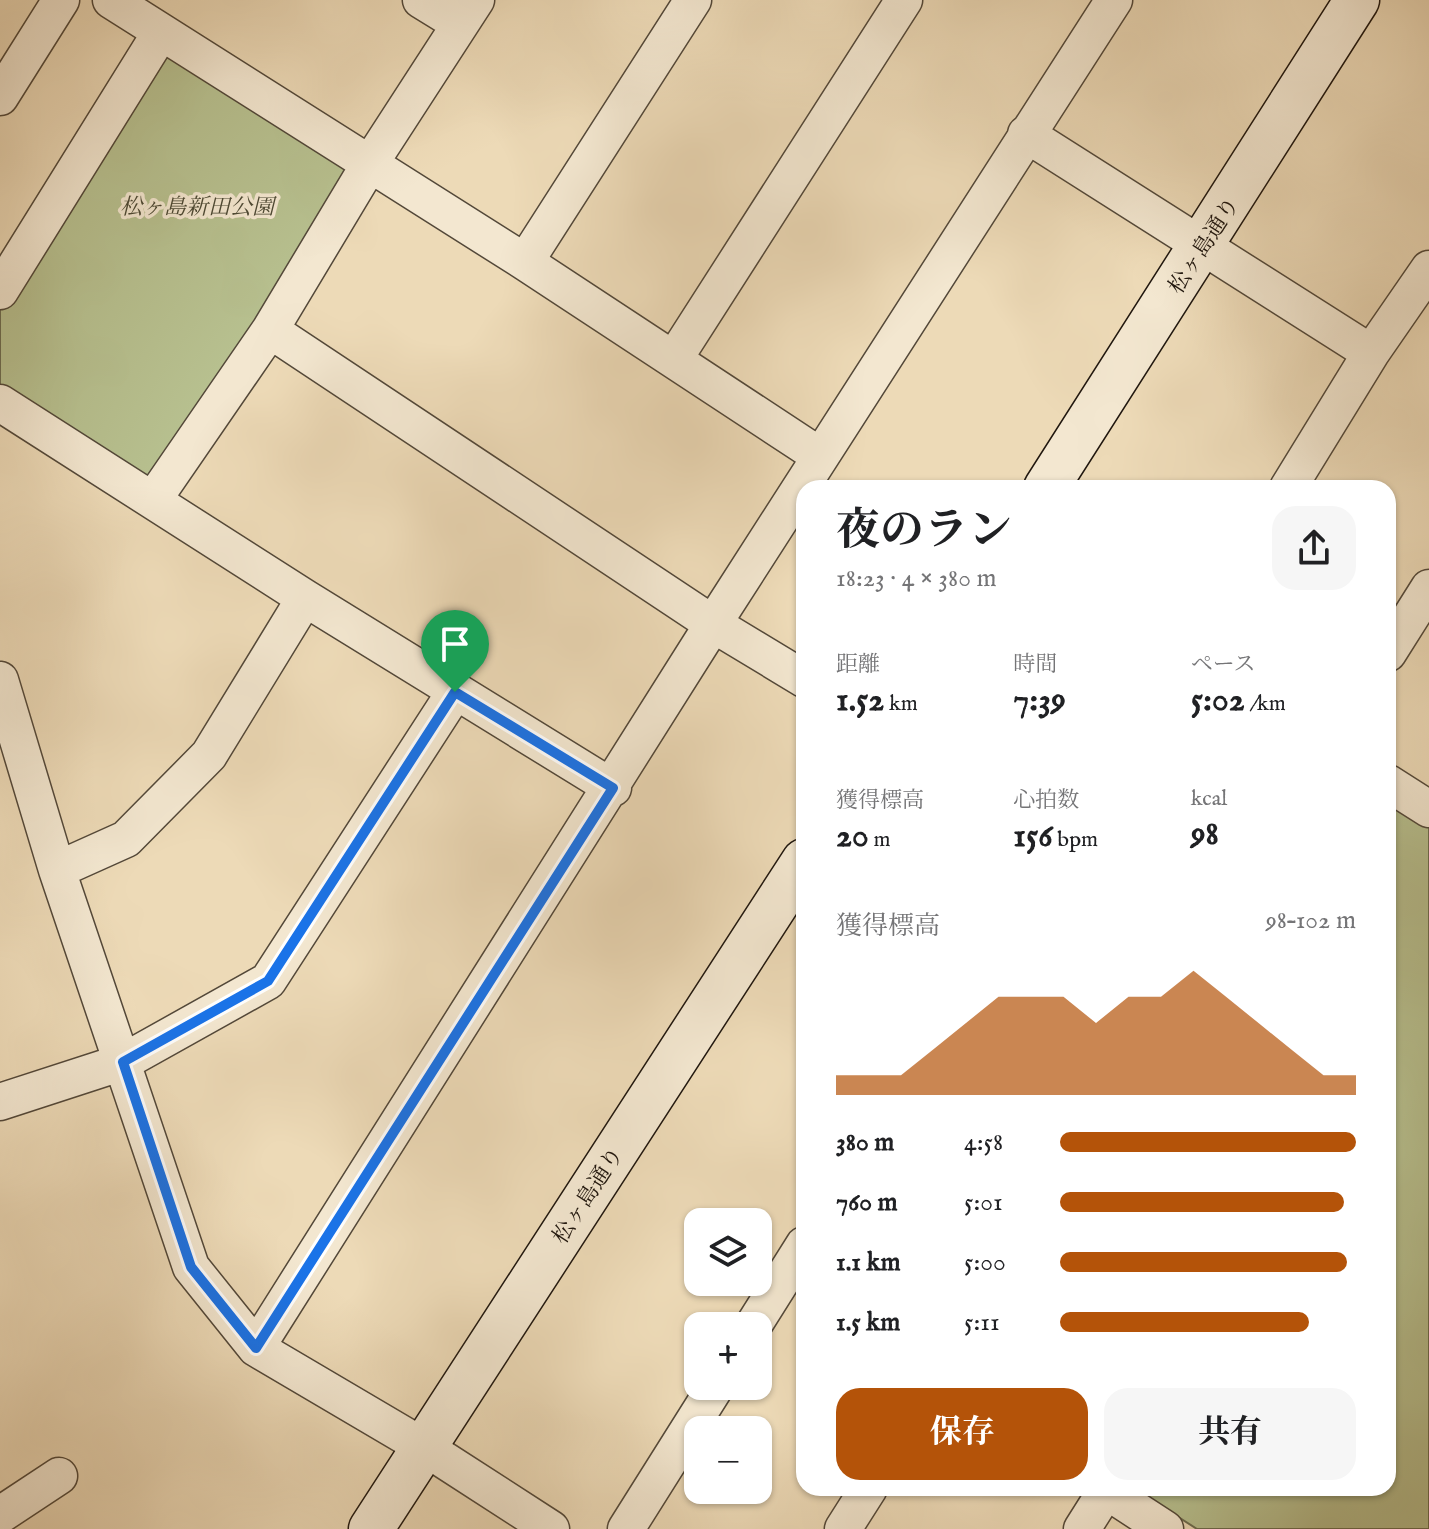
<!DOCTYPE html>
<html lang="ja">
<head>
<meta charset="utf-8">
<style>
	:root { --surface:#fff; --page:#f6f6f6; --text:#202124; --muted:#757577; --accent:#b45309 }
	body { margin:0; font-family:"IM FELL English","Noto Serif JP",serif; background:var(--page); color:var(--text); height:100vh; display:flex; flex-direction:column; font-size:30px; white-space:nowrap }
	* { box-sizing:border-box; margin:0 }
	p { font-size:26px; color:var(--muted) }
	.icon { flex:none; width:44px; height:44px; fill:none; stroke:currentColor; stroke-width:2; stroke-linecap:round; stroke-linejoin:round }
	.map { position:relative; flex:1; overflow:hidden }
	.panel { position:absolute; left:796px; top:480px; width:600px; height:1016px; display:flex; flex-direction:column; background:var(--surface); border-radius:24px; box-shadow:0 2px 6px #0004 }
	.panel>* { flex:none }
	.controls { position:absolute; left:684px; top:1208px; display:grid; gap:16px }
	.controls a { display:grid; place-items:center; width:88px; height:88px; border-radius:16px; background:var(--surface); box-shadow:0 2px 6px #0004; font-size:40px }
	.pin { position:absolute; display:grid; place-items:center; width:68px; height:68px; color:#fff; margin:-82px -34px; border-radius:50% 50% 50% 0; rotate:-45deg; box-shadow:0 0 8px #0007 }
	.pin .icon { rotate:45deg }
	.round { display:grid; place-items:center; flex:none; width:84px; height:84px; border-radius:24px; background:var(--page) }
	.head { display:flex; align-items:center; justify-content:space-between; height:136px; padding:0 40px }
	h1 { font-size:44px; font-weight:700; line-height:60px }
	.metrics { display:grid; grid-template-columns:repeat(3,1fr); gap:12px; height:136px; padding:8px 40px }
	.metrics div { display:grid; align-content:center }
	.metrics b { font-size:34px; font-weight:700 }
	.metrics small { font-size:22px; font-weight:400 }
	.metrics p { font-size:22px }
	.chart { height:224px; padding:16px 40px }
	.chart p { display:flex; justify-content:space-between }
	.chart svg { width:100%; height:144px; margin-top:8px; fill:var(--accent); opacity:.7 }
	.action { display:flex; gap:16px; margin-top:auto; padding:16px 40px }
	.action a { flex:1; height:92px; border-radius:24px; background:var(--accent); color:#fff; font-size:32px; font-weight:700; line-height:92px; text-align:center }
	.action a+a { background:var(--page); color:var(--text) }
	ul { padding:0 40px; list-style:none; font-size:26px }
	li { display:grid; grid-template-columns:128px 96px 1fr; align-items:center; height:60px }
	li i { height:20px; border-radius:10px; background:var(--accent) }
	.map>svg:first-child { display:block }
	.green { fill:#b7c08f; stroke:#6c6c4f; stroke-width:2 }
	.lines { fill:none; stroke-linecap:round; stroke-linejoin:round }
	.street-casing { stroke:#534839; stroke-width:39 }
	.secondary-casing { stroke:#20170f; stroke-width:47 }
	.street { stroke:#f3e7d0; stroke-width:36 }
	.secondary { stroke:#f3e7d0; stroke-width:44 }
	.route-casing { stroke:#fff; stroke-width:16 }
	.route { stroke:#1a73e8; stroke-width:10 }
	.labels { text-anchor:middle; stroke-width:7; stroke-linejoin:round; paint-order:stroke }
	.park-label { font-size:22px; font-style:italic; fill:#4d4a35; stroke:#f3e7d0 }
	.street-label { font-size:22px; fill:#20170f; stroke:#f3e7d0 }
</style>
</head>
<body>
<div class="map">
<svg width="1429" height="1529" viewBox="0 0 1429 1529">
	<rect width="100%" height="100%" fill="#eddab7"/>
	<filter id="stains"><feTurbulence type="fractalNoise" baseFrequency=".0025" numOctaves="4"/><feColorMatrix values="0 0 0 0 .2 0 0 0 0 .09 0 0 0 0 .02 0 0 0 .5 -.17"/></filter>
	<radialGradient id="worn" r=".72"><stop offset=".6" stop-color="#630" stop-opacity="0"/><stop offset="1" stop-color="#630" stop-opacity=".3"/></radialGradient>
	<!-- green -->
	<path class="green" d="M 161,32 L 369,165 L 153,500 L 0,401 L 0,291 Z
		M 1388,800 L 1429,827 L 1429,1529 L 1197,1529 L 1133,1488 L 1388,1488 Z"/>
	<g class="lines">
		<defs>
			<path id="street" d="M 111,0 L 525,262 L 820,456
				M 421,0 L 460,24
				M 0,97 L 61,0
				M 1026,134 L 1371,353
				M 525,262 L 693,0
				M 0,291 L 161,32
				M 270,330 L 713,624 L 804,679
				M 674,359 L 904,0
				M 0,403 L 305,598 L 613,788
				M 1288,488 L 1371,353 L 1429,269
				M 153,500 L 270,330 L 369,165 L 476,0
				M 1388,653 L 1429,588
				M 0,680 L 57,870 L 191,1267 L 256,1348 L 424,1447 L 551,1529
				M 1388,783 L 1429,809
				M 57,870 L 126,839 L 209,755 L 305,598
				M 0,1102 L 123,1062 L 268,981 L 455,692
				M 753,1326 L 804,1245
				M 256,1348 L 713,624 L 1114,0
				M 1102,1488 L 1165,1529
				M 0,1515 L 59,1476
				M 626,1529 L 716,1386
				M 843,1529 L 869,1488
				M 1082,1529 L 1106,1491"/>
			<path id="secondary" d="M 1046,488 L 1357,0
				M 371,1529 L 804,861"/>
		</defs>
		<!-- street casing -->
		<use href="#street" class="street-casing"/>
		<!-- secondary casing -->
		<use href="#secondary" class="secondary-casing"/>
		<!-- street -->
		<use href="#street" class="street"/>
		<!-- secondary -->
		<use href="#secondary" class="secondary"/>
	</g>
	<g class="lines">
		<defs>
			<path id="route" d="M 455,692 L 613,788 L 256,1348 L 191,1267 L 123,1062 L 268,981 Z"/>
		</defs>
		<!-- route casing -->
		<use href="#route" class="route-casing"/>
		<!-- route -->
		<use href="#route" class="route"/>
	</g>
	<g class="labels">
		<!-- park labels -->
		<g class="park-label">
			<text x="197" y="214">松ヶ島新田公園</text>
		</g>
		<!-- street labels -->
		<g class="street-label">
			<text transform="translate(1203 245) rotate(-57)" y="8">松ヶ島通り</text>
			<text transform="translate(587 1195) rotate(-57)" y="8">松ヶ島通り</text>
		</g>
	</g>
	<rect width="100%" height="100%" filter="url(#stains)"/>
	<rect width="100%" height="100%" fill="url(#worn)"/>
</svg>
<div class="controls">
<a><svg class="icon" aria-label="layers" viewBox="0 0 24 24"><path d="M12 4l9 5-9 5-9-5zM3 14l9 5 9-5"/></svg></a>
<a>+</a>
<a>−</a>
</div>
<div class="pin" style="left:455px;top:692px;background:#1e9e55"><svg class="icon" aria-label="arrive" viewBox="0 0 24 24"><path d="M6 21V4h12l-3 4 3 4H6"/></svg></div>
<section class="panel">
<div class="head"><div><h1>夜のラン</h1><p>18:23 · 4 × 380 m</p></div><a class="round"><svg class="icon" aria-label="share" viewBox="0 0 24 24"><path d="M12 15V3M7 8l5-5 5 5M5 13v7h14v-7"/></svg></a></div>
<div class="metrics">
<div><p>距離</p><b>1.52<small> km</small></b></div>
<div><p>時間</p><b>7:39</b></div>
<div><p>ペース</p><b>5:02<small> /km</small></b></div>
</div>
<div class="metrics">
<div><p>獲得標高</p><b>20<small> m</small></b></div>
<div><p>心拍数</p><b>156<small> bpm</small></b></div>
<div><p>kcal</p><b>98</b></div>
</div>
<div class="chart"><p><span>獲得標高</span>98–102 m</p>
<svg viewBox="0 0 160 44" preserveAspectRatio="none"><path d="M0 44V38L10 38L20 38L30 30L40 22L50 14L60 14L70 14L80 22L90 14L100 14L110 6L120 14L130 22L140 30L150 38L160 38V44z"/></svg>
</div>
<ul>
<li><b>380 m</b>4:58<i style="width:100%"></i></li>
<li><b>760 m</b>5:01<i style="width:96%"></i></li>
<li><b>1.1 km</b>5:00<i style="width:97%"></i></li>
<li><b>1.5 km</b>5:11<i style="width:84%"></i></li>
</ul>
<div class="action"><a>保存</a><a>共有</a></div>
</section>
</div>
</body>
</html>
